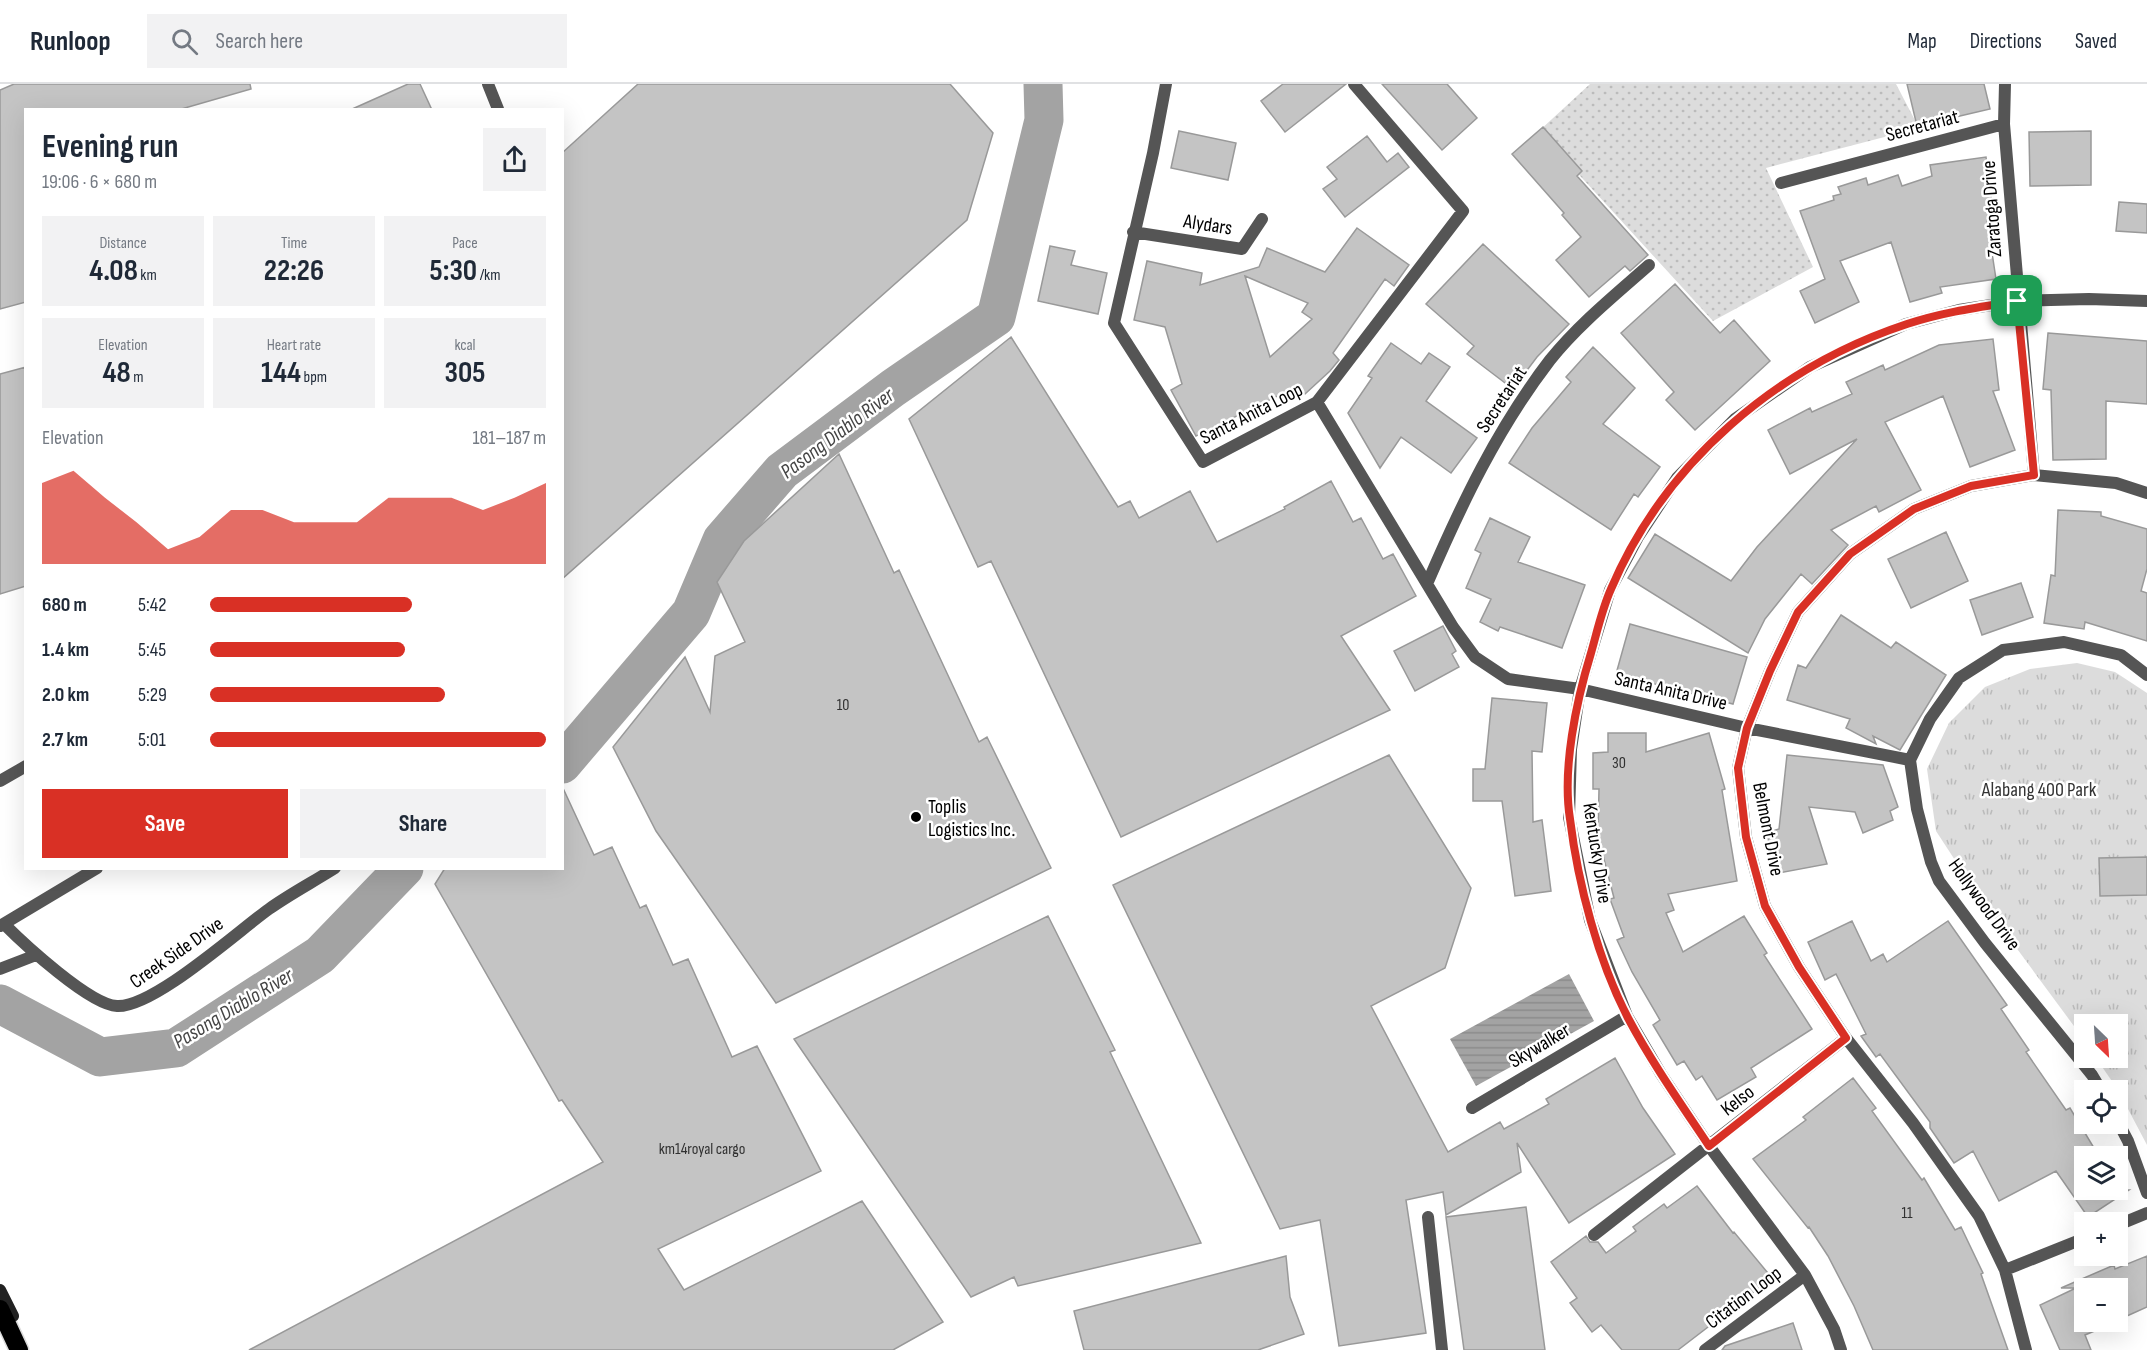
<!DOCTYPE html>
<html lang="en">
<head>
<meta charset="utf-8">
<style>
	:root { --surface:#fff; --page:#f2f2f3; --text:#1f2937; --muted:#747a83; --line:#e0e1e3; --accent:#d93025 }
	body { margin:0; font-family:"Sofia Sans Condensed",sans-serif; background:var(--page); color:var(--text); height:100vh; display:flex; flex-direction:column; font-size:22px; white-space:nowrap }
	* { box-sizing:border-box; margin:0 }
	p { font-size:20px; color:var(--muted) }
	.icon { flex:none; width:33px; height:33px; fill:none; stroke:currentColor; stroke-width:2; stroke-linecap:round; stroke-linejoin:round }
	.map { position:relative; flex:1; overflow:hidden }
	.sheet { position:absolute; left:24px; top:24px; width:540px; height:762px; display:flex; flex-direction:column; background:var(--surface); border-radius:0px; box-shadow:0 6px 24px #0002 }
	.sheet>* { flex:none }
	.needle { width:39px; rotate:155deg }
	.tools { position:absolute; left:2074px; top:930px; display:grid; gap:12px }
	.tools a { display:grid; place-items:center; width:54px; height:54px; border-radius:0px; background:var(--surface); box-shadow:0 6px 24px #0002; font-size:30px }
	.pin { position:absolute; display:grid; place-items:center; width:51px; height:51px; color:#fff; margin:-26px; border-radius:12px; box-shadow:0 3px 9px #0006 }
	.round { display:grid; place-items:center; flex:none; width:63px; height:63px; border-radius:0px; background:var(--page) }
	.summary { display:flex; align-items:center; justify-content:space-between; height:102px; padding:0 18px }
	h1 { font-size:33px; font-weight:700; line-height:45px }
	.stats { display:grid; grid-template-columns:repeat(3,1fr); gap:9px; height:102px; padding:6px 18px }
	.stats div { display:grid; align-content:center; border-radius:0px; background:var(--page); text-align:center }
	.stats b { font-size:30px; font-weight:700 }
	.stats small { font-size:16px; font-weight:400 }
	.stats p { font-size:16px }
	.chart { height:168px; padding:12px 18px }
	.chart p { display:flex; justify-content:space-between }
	.chart svg { width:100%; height:108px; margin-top:6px; fill:var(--accent); opacity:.7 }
	.primary-button { display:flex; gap:12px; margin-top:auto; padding:12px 18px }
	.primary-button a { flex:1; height:69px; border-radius:0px; background:var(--accent); color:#fff; font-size:24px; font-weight:700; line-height:69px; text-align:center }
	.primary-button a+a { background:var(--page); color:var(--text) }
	ul { padding:0 18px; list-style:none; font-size:20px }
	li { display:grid; grid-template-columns:96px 72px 1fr; align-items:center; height:45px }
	li i { height:15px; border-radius:8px; background:var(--accent) }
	header { display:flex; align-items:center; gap:36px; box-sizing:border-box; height:84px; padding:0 30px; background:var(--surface); border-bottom:2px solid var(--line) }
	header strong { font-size:28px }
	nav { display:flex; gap:33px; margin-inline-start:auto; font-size:21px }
	.search { width:420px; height:54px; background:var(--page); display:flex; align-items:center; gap:15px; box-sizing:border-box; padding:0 21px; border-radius:0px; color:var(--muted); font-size:22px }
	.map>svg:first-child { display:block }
	.grass { fill:url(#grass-dots) }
	.park { fill:url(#park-tufts) }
	.water { fill:url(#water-rules) }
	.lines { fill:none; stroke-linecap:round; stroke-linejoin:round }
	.river { stroke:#a3a3a3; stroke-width:39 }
	.building { fill:#c4c4c4; stroke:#999; stroke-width:1.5; fill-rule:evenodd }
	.highway-casing { stroke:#dbdbdb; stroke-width:21 }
	.street { stroke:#555; stroke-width:12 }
	.secondary { stroke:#222; stroke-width:12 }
	.highway { stroke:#000; stroke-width:18 }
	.route-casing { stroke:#fff; stroke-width:12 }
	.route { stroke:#d93025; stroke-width:8 }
	.poi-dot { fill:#000; stroke:#fff; stroke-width:2 }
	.labels { text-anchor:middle; stroke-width:5; stroke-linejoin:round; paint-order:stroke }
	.number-label { font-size:16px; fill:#313131 }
	.street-label { font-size:20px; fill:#000; stroke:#fff }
	.park-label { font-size:20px; fill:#333; stroke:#fff }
	.poi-label { font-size:20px; fill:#000; stroke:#fff; text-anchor:start }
	.water-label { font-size:21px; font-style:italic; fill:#444; stroke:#fff }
</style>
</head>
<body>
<header>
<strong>Runloop</strong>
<div class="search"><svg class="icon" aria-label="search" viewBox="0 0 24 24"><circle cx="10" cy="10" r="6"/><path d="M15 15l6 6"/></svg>Search here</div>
<nav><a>Map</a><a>Directions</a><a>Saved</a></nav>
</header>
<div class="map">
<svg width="2147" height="1266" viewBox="0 0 2147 1266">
	<defs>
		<pattern id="grass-dots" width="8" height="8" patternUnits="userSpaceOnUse" patternTransform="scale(1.5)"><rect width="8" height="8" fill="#dcdcdc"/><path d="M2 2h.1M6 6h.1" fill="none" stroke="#bbb" stroke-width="1.8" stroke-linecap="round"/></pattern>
		<pattern id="park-tufts" width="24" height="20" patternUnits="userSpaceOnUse" patternTransform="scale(1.5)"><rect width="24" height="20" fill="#dcdcdc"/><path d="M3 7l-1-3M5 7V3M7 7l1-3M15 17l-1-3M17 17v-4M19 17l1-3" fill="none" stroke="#bbb"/></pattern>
		<pattern id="water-rules" width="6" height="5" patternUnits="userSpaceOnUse" patternTransform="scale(1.5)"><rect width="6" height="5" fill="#a3a3a3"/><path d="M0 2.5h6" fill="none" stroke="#8b8b8b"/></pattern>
	</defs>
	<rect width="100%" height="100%" fill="#fff"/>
	<!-- grass -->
	<path class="grass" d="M 1590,0 L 1896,0 L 1919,44 L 1766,84 L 1813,183 L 1713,237 L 1539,47 Z"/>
	<!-- park -->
	<path class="park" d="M 2077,579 L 2115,588 L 2147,609 L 2147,1061 L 2118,1006 L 2096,974 L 2118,974 L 2118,940 L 2085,940 L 2085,957 L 1981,816 L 1936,747 L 1927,685 L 1949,639 L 1985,603 L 2030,585 Z"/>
	<!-- water -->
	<path class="water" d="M 1569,890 L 1594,937 L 1476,1002 L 1450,955 Z"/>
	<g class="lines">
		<!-- river -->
		<path class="river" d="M 562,680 L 691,529 L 722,456 L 782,387 L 893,304 L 996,233 L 1044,36 L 1043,0
			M 0,920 L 100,973 L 176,964 L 320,871 L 404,784"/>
	</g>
	<!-- building -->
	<path class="building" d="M 14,0 L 250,0 L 251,5 L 178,26 L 26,26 L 26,218 L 0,225 L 0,6 Z
		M 408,0 L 420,0 L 432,26 L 350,26 Z
		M 638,0 L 950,0 L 993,49 L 967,136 L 562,495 L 562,69 Z
		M 1283,0 L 1346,0 L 1285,48 L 1261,17 Z
		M 1382,0 L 1447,0 L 1477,34 L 1442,66 Z
		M 1907,0 L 1984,0 L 1990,25 L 1917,42 Z
		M 1543,43 L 1582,87 L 1577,92 L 1648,171 L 1630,187 L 1625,182 L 1589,213 L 1556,176 L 1581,153 L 1562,131 L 1564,129 L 1512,70 Z
		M 1179,47 L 1236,59 L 1228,96 L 1171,84 Z
		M 2091,47 L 2091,101 L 2030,102 L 2029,48 Z
		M 1367,52 L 1387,78 L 1398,69 L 1409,83 L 1345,133 L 1323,105 L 1337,95 L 1327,83 Z
		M 1986,73 L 1994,135 L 1987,136 L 1996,195 L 1940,203 L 1942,209 L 1910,218 L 1891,158 L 1840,177 L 1859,218 L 1815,239 L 1800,207 L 1825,195 L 1800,127 L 1834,116 L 1833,112 L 1841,110 L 1838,103 L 1866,94 L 1868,101 L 1898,91 L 1902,102 L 1932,92 L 1930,81 Z
		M 2119,118 L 2147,120 L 2147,149 L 2116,147 Z
		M 1357,144 L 1409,181 L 1394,202 L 1385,195 L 1333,269 L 1339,276 L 1330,287 L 1305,310 L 1298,302 L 1196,352 L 1171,306 L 1182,300 L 1165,243 L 1134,236 L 1147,177 L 1202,189 L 1200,201 L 1259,183 L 1267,164 L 1325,188 ZM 1245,192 L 1308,219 L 1302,228 L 1312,235 L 1270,273 Z
		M 1483,160 L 1569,240 L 1537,273 L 1513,305 L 1467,270 L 1474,262 L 1426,220 Z
		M 1050,162 L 1075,167 L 1071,181 L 1107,189 L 1098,230 L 1038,217 Z
		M 1675,200 L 1720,249 L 1734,236 L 1770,277 L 1695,346 L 1666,316 L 1674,308 L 1621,249 Z
		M 2048,249 L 2147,257 L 2147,320 L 2106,317 L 2106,375 L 2053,376 L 2051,306 L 2043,305 Z
		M 1011,253 L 1118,423 L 1130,417 L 1139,434 L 1190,407 L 1217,458 L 1285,425 L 1284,423 L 1331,397 L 1353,438 L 1361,434 L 1383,475 L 1393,470 L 1416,512 L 1341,552 L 1390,626 L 1121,753 L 991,477 L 978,483 L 909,335 Z
		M 1993,255 L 1999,306 L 1993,307 L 2015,366 L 1970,383 L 1943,312 L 1885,338 L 1921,406 L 1879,428 L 1876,422 L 1831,446 L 1848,461 L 1812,500 L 1801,490 L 1765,535 L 1748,569 L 1628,494 L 1655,450 L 1731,497 L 1757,463 L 1857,355 L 1790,390 L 1768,346 L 1810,324 L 1812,328 L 1852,310 L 1846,298 L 1883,281 L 1885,286 L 1939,261 Z
		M 1391,259 L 1421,280 L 1429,269 L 1450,283 L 1426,317 L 1477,354 L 1451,389 L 1401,353 L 1380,384 L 1348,329 L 1372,294 L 1368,292 Z
		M 1593,263 L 1635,304 L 1603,340 L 1660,383 L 1638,413 L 1634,410 L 1611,446 L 1509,379 L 1532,344 L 1571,298 L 1566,293 Z
		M 26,283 L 26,502 L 0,510 L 0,290 Z
		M 839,370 L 894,489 L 899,486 L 979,658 L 987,653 L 1051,784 L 776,919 L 656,747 L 613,663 L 685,573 L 710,628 L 715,572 L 745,558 L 717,498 L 744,457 Z
		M 2058,426 L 2101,428 L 2101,432 L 2147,445 L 2147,485 L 2141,507 L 2147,509 L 2147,557 L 2085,538 L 2084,545 L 2044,539 L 2051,491 L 2055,492 Z
		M 1490,434 L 1530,453 L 1518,478 L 1585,501 L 1562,564 L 1500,543 L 1498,547 L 1480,538 L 1491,515 L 1466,504 L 1481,469 L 1475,466 Z
		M 1946,448 L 1968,497 L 1911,524 L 1888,475 Z
		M 2021,499 L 2033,533 L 1982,551 L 1970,516 Z
		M 1841,531 L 1891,564 L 1896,558 L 1946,591 L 1900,666 L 1873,652 L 1876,660 L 1846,644 L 1850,635 L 1787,616 L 1798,581 L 1806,584 Z
		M 1630,540 L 1747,573 L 1733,620 L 1616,590 Z
		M 1443,542 L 1456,567 L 1452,570 L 1459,583 L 1415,607 L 1394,567 Z
		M 1492,614 L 1547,619 L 1542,668 L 1532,667 L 1533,738 L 1542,736 L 1551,807 L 1515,812 L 1502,717 L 1473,717 L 1473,685 L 1485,685 Z
		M 1608,649 L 1646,649 L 1646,668 L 1709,649 L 1725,705 L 1722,706 L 1737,797 L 1668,810 L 1674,826 L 1666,829 L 1683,868 L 1744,832 L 1767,869 L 1764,871 L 1812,945 L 1751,984 L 1756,993 L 1717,1016 L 1702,992 L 1696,996 L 1684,977 L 1677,981 L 1653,941 L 1660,936 L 1632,888 L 1617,856 L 1624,853 L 1610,815 L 1614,814 L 1598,752 L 1599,705 L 1593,705 L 1593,669 L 1608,668 Z
		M 1389,671 L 1471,804 L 1445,884 L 1371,922 L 1448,1068 L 1500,1038 L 1504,1045 L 1549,1020 L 1546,1015 L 1615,974 L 1643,1024 L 1675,1070 L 1569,1139 L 1517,1059 L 1521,1088 L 1446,1131 L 1443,1108 L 1406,1116 L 1426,1249 L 1339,1262 L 1320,1136 L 1280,1145 L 1113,801 Z
		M 1787,671 L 1883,681 L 1898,723 L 1890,727 L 1893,736 L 1863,749 L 1855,728 L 1809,723 L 1827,780 L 1779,789 L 1766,749 L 1779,745 Z
		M 562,702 L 594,771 L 612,763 L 640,824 L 646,821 L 673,881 L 688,875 L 732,973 L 757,962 L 821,1087 L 658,1165 L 684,1206 L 862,1117 L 943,1238 L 893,1266 L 249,1266 L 603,1078 L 562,1016 L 559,1017 L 435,800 L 445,784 L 562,784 Z
		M 2147,773 L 2147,811 L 2100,812 L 2099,774 Z
		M 1048,832 L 1115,966 L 1110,968 L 1201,1159 L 1018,1202 L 1014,1193 L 971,1213 L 794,955 Z
		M 1852,837 L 1871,877 L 1883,870 L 1887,878 L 1948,837 L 2007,921 L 2001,925 L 2029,966 L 2026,968 L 2066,1026 L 2070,1024 L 2094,1064 L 2085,1069 L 2085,1106 L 2129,1106 L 2088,1133 L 2056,1087 L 1999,1117 L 1973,1067 L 1954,1079 L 1930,1044 L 1930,1038 L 1880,970 L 1876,973 L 1861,952 L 1866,950 L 1836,890 L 1825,896 L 1808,858 Z
		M 1853,994 L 1876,1024 L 1872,1027 L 1922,1096 L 1924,1094 L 1955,1146 L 1961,1143 L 1983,1189 L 1981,1190 L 2008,1266 L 1873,1266 L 1854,1222 L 1828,1172 L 1809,1143 L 1808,1144 L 1753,1075 L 1806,1036 L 1803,1033 Z
		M 1697,1102 L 1733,1149 L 1734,1148 L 1772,1194 L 1678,1266 L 1622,1266 L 1601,1241 L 1592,1248 L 1570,1219 L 1577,1214 L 1551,1178 L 1586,1152 L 1590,1158 L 1598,1158 L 1606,1169 L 1636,1147 L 1633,1143 L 1664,1120 L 1667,1124 Z
		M 1526,1123 L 1545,1266 L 1464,1266 L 1446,1133 Z
		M 1286,1172 L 1290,1213 L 1304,1250 L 1258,1266 L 1084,1266 L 1074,1227 Z
		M 2147,1172 L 2147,1223 L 2118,1236 L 2118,1204 L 2085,1204 L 2085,1238 L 2116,1238 L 2085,1251 L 2091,1266 L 2060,1266 L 2040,1221 L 2076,1204 L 2061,1204 L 2114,1181 L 2115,1185 Z
		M 1793,1239 L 1802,1266 L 1722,1266 L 1725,1262 Z"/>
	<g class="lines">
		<defs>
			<path id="highway" d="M 0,1225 L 19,1266"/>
		</defs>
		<!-- highway casing -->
		<use href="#highway" class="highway-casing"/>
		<!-- street -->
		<path class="street" d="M 488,0 L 498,25
			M 1166,0 L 1153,69 L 1114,239 L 1203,378 L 1317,318 L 1463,127 L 1354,0
			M 2005,0 L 2004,40 L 2034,391
			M 1781,99 L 2004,40
			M 1133,148 L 1242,165 L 1262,135
			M 1317,318 L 1453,543 L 1475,573 L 1508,595 L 1580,605 L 1747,644 L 1910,676
			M 1427,500 C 1461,421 1497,345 1550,276 C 1578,241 1615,211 1649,181
			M 0,697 L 26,682
			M 4,840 C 24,860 90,921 117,922 C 153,924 237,848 269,825 C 290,810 313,798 335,784
			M 0,842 L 97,784
			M 0,885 L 36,871
			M 2101,1006 L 2092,991 L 1985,859 L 1939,797 L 1931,778 L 1917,725 L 1910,676 L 1930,635 L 1959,594 L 2003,566 L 2064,558 L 2121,571 L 2147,591
			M 1472,1024 L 1627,932
			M 2118,1038 L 2128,1057 L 2147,1109
			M 1428,1133 L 1442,1266
			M 2118,1141 L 2147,1129
			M 1594,1151 L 1846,954
			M 2005,1186 L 2085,1154
			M 1705,1266 L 1805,1191
			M 1841,1266 L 1834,1245 L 1805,1191 L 1709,1062 L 1661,990 L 1627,932 L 1590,836 L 1569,733 L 1571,665 L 1580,605 L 1610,506 L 1638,453 L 1677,394 L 1735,335 L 1810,283 L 1906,240 L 1959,226 L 2017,217 L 2089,215 L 2147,217
			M 2026,1266 L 2005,1186 L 1979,1132 L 1913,1039 L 1846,954 L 1799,883 L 1765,822 L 1746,753 L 1738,684 L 1747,644 L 1770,587 L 1798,528 L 1850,470 L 1914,425 L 1971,402 L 2034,391 L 2116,399 L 2147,409"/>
		<!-- secondary -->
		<path class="secondary" d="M 0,1206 L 13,1232"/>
		<!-- highway -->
		<use href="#highway" class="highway"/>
	</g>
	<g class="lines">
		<defs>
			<path id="route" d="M 2017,217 L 2034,391 L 1971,402 L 1914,425 L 1850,470 L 1798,528 L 1770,587 L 1747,644 L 1738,684 L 1746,753 L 1765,822 L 1799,883 L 1846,954 L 1709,1062 C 1681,1020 1652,979 1628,934 C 1598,876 1578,800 1570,735 C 1562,685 1576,618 1591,569 C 1597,548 1602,525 1611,505 C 1665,378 1777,283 1907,240 C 1943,228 1980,223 2017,217 Z"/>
		</defs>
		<!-- route casing -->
		<use href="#route" class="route-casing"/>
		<!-- route -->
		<use href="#route" class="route"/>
	</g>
	<!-- markers -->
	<circle class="poi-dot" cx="916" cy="733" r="6"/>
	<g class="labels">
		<!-- number labels -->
		<g class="number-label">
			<text x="843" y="626">10</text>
			<text x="1619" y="684">30</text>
			<text x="702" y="1070">km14royal cargo</text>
			<text x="1907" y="1134">11</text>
		</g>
		<!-- street labels -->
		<g class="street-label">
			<text transform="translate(1922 41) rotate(-15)" y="7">Secretariat</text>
			<text transform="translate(1991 125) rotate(-94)" y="7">Zaratoga Drive</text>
			<text transform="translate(1208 140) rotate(9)" y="7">Alydars</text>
			<text transform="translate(1501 315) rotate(-57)" y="7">Secretariat</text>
			<text transform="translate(1251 329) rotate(-27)" y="7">Santa Anita Loop</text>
			<text transform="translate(1671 606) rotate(13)" y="7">Santa Anita Drive</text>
			<text transform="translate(1769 745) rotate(79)" y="7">Belmont Drive</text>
			<text transform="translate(1598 769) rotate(81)" y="7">Kentucky Drive</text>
			<text transform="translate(1985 820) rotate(54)" y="7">Hollywood Drive</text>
			<text transform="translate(176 868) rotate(-35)" y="7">Creek Side Drive</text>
			<text transform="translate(1539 961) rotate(-31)" y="7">Skywalker</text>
			<text transform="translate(1737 1016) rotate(-38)" y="7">Kelso</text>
			<text transform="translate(1743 1213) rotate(-37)" y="7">Citation Loop</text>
		</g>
		<!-- park labels -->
		<g class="park-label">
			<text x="2039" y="712">Alabang 400 Park</text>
		</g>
		<!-- poi labels -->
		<g class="poi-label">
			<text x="928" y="729">Toplis<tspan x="928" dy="23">Logistics Inc.</tspan></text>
		</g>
		<!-- water labels -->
		<g class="water-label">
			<text transform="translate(837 349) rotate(-37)" y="7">Pasong Diablo River</text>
			<text transform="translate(233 924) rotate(-31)" y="7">Pasong Diablo River</text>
		</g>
	</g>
</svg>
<div class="tools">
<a><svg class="needle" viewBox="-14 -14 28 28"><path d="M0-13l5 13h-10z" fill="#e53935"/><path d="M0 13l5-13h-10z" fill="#747a83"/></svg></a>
<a><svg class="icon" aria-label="locate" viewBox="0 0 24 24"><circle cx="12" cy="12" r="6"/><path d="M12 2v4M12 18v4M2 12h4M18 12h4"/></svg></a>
<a><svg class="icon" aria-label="layers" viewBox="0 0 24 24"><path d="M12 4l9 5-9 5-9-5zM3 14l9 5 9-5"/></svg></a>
<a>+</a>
<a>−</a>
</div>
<div class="pin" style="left:2017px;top:217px;background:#1e9e55"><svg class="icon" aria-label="arrive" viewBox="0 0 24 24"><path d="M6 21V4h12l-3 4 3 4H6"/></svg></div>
<section class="sheet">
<div class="summary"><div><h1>Evening run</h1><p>19:06 · 6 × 680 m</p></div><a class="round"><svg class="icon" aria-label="share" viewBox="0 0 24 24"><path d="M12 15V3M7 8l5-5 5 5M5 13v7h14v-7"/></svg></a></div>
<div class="stats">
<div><p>Distance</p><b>4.08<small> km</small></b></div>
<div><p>Time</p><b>22:26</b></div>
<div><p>Pace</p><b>5:30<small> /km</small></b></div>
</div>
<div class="stats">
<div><p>Elevation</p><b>48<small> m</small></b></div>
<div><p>Heart rate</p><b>144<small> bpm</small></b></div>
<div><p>kcal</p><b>305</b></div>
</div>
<div class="chart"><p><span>Elevation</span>181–187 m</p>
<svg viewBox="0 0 160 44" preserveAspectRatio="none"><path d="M0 44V11L10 6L20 17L30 27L40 38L50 33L60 22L70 22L80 27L90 27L100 27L110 17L120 17L130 17L140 22L150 17L160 11V44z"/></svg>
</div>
<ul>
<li><b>680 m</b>5:42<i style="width:60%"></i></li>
<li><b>1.4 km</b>5:45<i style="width:58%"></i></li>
<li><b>2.0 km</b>5:29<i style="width:70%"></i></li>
<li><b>2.7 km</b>5:01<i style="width:100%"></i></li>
</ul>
<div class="primary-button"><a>Save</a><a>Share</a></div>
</section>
</div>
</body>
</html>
